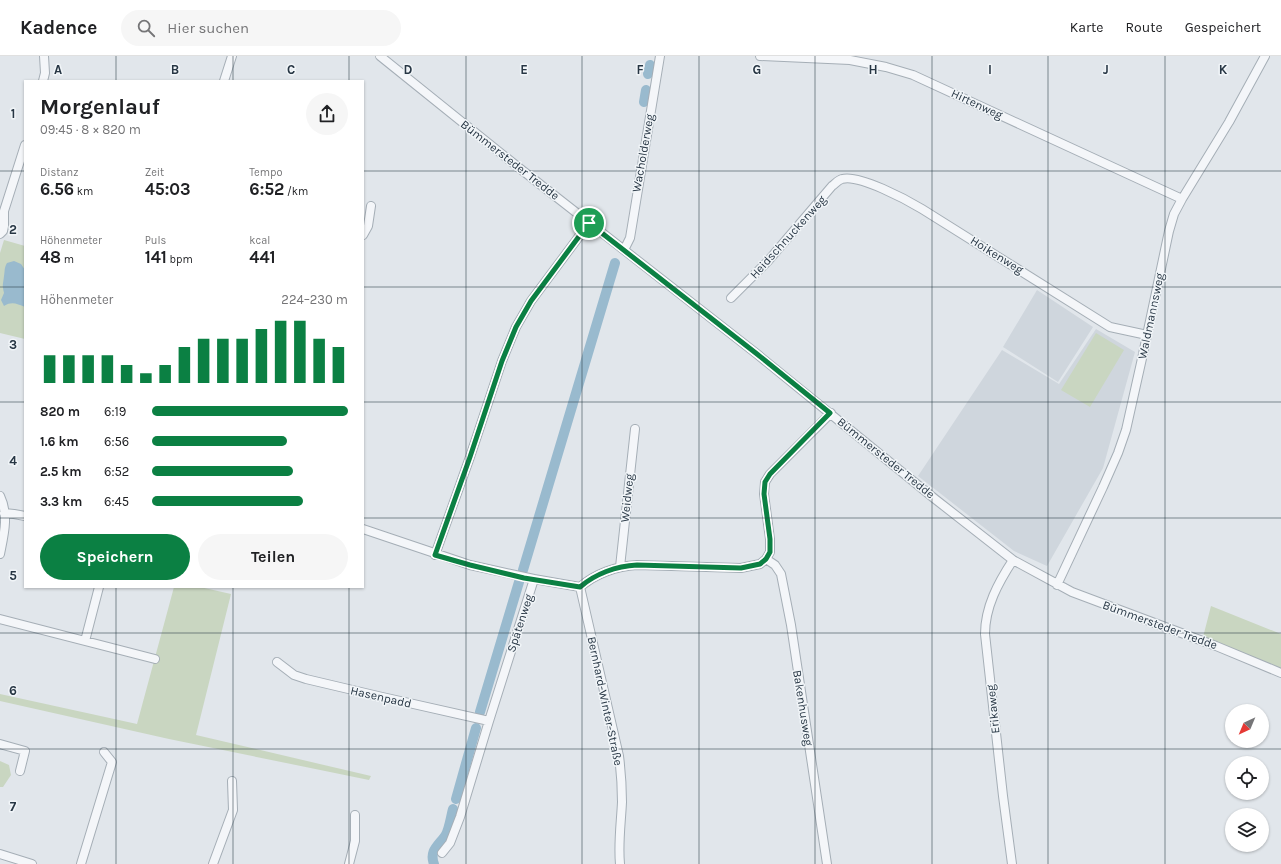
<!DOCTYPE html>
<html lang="de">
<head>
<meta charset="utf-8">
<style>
	:root { --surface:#fff; --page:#f6f6f6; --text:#202124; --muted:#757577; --line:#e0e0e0; --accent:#0b8043 }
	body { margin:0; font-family:Karla,sans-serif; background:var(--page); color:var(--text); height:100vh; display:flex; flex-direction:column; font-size:15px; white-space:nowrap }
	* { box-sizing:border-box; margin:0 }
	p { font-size:13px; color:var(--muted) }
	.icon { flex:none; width:22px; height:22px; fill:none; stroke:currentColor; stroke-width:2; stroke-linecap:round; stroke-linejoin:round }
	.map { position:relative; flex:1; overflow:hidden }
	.panel { position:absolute; left:24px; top:24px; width:340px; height:508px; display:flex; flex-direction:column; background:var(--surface); border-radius:0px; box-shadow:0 1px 3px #0004 }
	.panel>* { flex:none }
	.needle { width:26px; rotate:224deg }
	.tools { position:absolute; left:1225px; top:648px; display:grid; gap:8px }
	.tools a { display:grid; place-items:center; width:44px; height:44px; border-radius:50%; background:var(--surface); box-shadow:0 1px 3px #0004; font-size:20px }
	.pin { position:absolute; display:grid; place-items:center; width:34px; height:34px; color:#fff; margin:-17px; border:2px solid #fff; border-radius:50%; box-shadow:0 1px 4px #0007 }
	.round { display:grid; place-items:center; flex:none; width:42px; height:42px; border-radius:21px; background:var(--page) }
	.headline { display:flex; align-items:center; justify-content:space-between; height:68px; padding:0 16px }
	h1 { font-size:22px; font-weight:700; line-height:30px }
	.figures { display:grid; grid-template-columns:repeat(3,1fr); gap:6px; height:68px; padding:4px 16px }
	.figures div { display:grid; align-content:center }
	.figures b { font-size:17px; font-weight:700 }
	.figures small { font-size:11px; font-weight:400 }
	.figures p { font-size:11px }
	.chart { height:112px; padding:8px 16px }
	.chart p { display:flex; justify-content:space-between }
	.chart svg { width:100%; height:72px; margin-top:4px; stroke:var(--accent); stroke-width:6 }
	.action { display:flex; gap:8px; margin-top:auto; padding:8px 16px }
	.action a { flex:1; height:46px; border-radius:24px; background:var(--accent); color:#fff; font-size:16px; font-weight:700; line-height:46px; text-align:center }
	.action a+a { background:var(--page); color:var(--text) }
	ul { padding:0 16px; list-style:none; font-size:13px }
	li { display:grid; grid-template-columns:64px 48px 1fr; align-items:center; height:30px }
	li i { height:10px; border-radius:5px; background:var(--accent) }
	header { display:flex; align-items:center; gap:24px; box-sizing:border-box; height:56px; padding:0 20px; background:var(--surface); border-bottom:1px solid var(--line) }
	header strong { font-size:19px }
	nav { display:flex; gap:22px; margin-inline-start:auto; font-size:14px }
	.search { width:280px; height:36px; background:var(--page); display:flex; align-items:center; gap:10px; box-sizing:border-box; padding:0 14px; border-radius:22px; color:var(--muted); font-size:15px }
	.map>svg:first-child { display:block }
	.built { fill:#cfd6dd }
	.green { fill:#c9d6c1 }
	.water { fill:#99bace }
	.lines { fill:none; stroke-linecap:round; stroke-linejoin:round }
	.canal { stroke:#99bace; stroke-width:10 }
	.street-casing { stroke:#a5aeb6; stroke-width:10 }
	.street { stroke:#f4f6f9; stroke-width:8 }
	.route-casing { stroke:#fff; stroke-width:8 }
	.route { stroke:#0b8043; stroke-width:5 }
	.grid { fill:none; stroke:#273644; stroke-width:1; stroke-opacity:0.55 }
	.labels { text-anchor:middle; stroke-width:3; stroke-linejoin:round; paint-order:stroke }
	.street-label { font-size:12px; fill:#273644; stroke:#f1f5f8 }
	.grid-label { font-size:13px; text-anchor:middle; font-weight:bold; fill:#273644; stroke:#f1f5f8; stroke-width:3; stroke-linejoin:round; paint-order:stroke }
</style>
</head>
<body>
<header>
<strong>Kadence</strong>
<div class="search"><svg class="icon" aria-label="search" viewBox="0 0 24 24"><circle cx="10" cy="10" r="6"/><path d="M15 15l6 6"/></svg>Hier suchen</div>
<nav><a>Karte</a><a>Route</a><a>Gespeichert</a></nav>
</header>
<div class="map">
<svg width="1281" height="808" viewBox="0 0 1281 808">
	<rect width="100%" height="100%" fill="#e1e6eb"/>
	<!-- built -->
	<path class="built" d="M 1037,234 L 1093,271 L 1058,326 L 1003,291 Z
		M 1096,273 L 1135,296 L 1103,412 L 1047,510 L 1014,495 L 918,420 L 1002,294 L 1059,328 Z"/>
	<!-- green -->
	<path class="green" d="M 4,184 L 25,190 L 25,283 L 0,277 L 0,197 Z
		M 1096,277 L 1124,294 L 1090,351 L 1061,334 Z
		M 174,531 L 200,531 L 231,538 L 196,679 L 371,720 L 369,724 L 169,683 L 0,645 L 0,638 L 137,668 Z
		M 1211,550 L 1281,578 L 1281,617 L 1202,585 Z
		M 0,705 L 9,709 L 11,719 L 3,731 L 0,731 Z"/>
	<!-- water -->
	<path class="water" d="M 14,205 L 21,208 L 25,214 L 25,251 C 17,248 12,245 4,250 L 1,244 L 4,237 C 2,228 3,229 4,220 C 5,215 4,212 7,207 Z"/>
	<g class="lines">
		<!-- canal -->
		<path class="canal" d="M 648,18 L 650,9
			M 644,46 L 646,34
			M 523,514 L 615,207
			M 480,656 L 519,526
			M 456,743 L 476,672
			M 434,808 C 429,795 438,790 445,780 C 449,775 451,760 453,753"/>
		<defs>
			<path id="street" d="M 380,0 L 518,111 L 757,298 L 935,443 L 1013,504 L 1072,536 L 1216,590 L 1281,617
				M 760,0 L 850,4 L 886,11 L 913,19 L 1182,143
				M 43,25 L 45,17 L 44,0
				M 224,25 L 232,0
				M 0,178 L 3,175 L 4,170 L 4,155 L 25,89
				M 363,179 L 368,170 L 371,150
				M 624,194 L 630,182 L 660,0
				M 731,242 L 768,205 L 832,130 C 835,128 838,124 842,123 C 859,118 907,144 922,153 L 1110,271 L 1147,279
				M 0,440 C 9,459 4,478 0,498
				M 4,457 L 14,458 L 25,460
				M 363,473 L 470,509 L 534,523
				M 435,499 L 470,401 L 502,305 L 516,271 L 531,245 L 589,167
				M 766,503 L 775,509 L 781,518 L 791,569 L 827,808
				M 620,511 L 635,373
				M 1057,529 L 1103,431 L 1118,397 L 1126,374 L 1143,298 L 1169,175 L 1174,158 L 1182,143 L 1229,66 L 1265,0
				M 580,531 L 619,700 C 621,716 622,731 622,746 C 621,767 618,787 620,808
				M 0,563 L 155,603
				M 85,585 L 99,531
				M 277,606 L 294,619 L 306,623 L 378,640 L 489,665
				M 0,688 L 25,695 L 20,715
				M 442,797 L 450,787 L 460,761 L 489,665 L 534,523 L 580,531 C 595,518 616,510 637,509 L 741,512 L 760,508 L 766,503 L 770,496 L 770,483 L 764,438 L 765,426 L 770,418 L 831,357
				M 0,798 L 32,808
				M 81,808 L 112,706 L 104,696
				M 213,808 L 233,754 L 232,725
				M 349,808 L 355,785 L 355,759
				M 1012,808 L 1003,740 L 985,578 C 985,551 998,527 1013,504"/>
		</defs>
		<!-- street casing -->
		<use href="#street" class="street-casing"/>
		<!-- street -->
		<use href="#street" class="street"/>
	</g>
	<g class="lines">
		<defs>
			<path id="route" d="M 589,167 L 757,298 L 830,357 L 770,418 L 765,426 L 764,438 L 770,483 L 770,496 L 766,503 L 760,508 L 741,512 L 637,509 C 616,510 595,518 580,531 L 524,522 L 470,509 L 435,499 L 470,401 L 502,305 L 516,271 L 531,245 Z"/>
		</defs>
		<!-- route casing -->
		<use href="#route" class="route-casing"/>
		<!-- route -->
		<use href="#route" class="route"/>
	</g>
	<!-- grid -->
	<path class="grid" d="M 116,0 L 116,25M 233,0 L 233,25M 349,0 L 349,25M 466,0 L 466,808M 582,0 L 582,808M 699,0 L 699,808M 815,0 L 815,808M 932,0 L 932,808M 1048,0 L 1048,808M 1165,0 L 1165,808M 0,115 L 25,115M 363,115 L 1281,115M 0,231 L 25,231M 363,231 L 1281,231M 0,346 L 25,346M 363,346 L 1281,346M 0,462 L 25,462M 363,462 L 1281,462M 116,531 L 116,808M 233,531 L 233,808M 349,531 L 349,808M 0,577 L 1281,577M 0,693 L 1281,693"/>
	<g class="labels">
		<!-- street labels -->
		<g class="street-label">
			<text transform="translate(977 48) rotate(25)" y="4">Hirtenweg</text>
			<text transform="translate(643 97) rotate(-80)" y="4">Wacholderweg</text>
			<text transform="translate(510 104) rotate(38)" y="4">Bümmersteder Tredde</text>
			<text transform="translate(788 181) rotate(-48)" y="4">Heidschnuckenweg</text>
			<text transform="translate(997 199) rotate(32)" y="4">Hoikenweg</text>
			<text transform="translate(1151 260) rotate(-78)" y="4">Waldmannsweg</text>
			<text transform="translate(886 402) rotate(39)" y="4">Bümmersteder Tredde</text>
			<text transform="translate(627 442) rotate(-84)" y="4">Weidweg</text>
			<text transform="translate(520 567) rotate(-72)" y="4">Spätenweg</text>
			<text transform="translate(1160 569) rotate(20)" y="4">Bümmersteder Tredde</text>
			<text transform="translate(381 641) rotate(13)" y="4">Hasenpadd</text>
			<text transform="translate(605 645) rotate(78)" y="4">Bernhard-Winter-Straße</text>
			<text transform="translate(803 652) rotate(81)" y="4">Bakenhusweg</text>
			<text transform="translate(993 653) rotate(-96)" y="4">Erikaweg</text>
		</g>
	</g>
	<g class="grid-label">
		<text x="58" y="18">A</text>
		<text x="175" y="18">B</text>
		<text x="291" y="18">C</text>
		<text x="408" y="18">D</text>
		<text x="524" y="18">E</text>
		<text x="640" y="18">F</text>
		<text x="757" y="18">G</text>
		<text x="873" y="18">H</text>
		<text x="990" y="18">I</text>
		<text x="1106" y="18">J</text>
		<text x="1223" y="18">K</text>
		<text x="13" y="62">1</text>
		<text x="13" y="178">2</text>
		<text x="13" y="293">3</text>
		<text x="13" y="409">4</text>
		<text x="13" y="524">5</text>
		<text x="13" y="639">6</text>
		<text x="13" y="755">7</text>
	</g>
</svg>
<div class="tools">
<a><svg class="needle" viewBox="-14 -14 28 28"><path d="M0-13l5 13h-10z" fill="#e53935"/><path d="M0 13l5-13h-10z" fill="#757577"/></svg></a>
<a><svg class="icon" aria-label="locate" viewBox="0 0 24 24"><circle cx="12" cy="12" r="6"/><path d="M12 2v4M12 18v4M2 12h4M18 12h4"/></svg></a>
<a><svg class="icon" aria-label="layers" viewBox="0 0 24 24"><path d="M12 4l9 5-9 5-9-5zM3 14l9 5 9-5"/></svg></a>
</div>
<div class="pin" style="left:589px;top:167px;background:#1e9e55"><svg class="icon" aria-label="arrive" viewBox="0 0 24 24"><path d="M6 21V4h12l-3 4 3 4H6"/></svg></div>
<section class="panel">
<div class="headline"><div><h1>Morgenlauf</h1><p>09:45 · 8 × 820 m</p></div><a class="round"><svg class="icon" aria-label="share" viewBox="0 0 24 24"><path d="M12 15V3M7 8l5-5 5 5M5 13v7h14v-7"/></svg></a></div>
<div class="figures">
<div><p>Distanz</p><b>6.56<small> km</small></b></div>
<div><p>Zeit</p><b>45:03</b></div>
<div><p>Tempo</p><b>6:52<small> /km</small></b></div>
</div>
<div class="figures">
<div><p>Höhenmeter</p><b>48<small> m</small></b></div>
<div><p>Puls</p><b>141<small> bpm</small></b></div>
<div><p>kcal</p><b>441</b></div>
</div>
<div class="chart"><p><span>Höhenmeter</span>224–230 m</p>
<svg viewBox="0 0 160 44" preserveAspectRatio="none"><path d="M5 44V27M15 44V27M25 44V27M35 44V27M45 44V33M55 44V38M65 44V33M75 44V22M85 44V17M95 44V17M105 44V17M115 44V11M125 44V6M135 44V6M145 44V17M155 44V22"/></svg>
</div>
<ul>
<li><b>820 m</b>6:19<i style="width:100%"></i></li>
<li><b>1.6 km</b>6:56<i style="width:69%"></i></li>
<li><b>2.5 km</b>6:52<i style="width:72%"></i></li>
<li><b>3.3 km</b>6:45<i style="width:77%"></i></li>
</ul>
<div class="action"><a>Speichern</a><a>Teilen</a></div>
</section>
</div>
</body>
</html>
